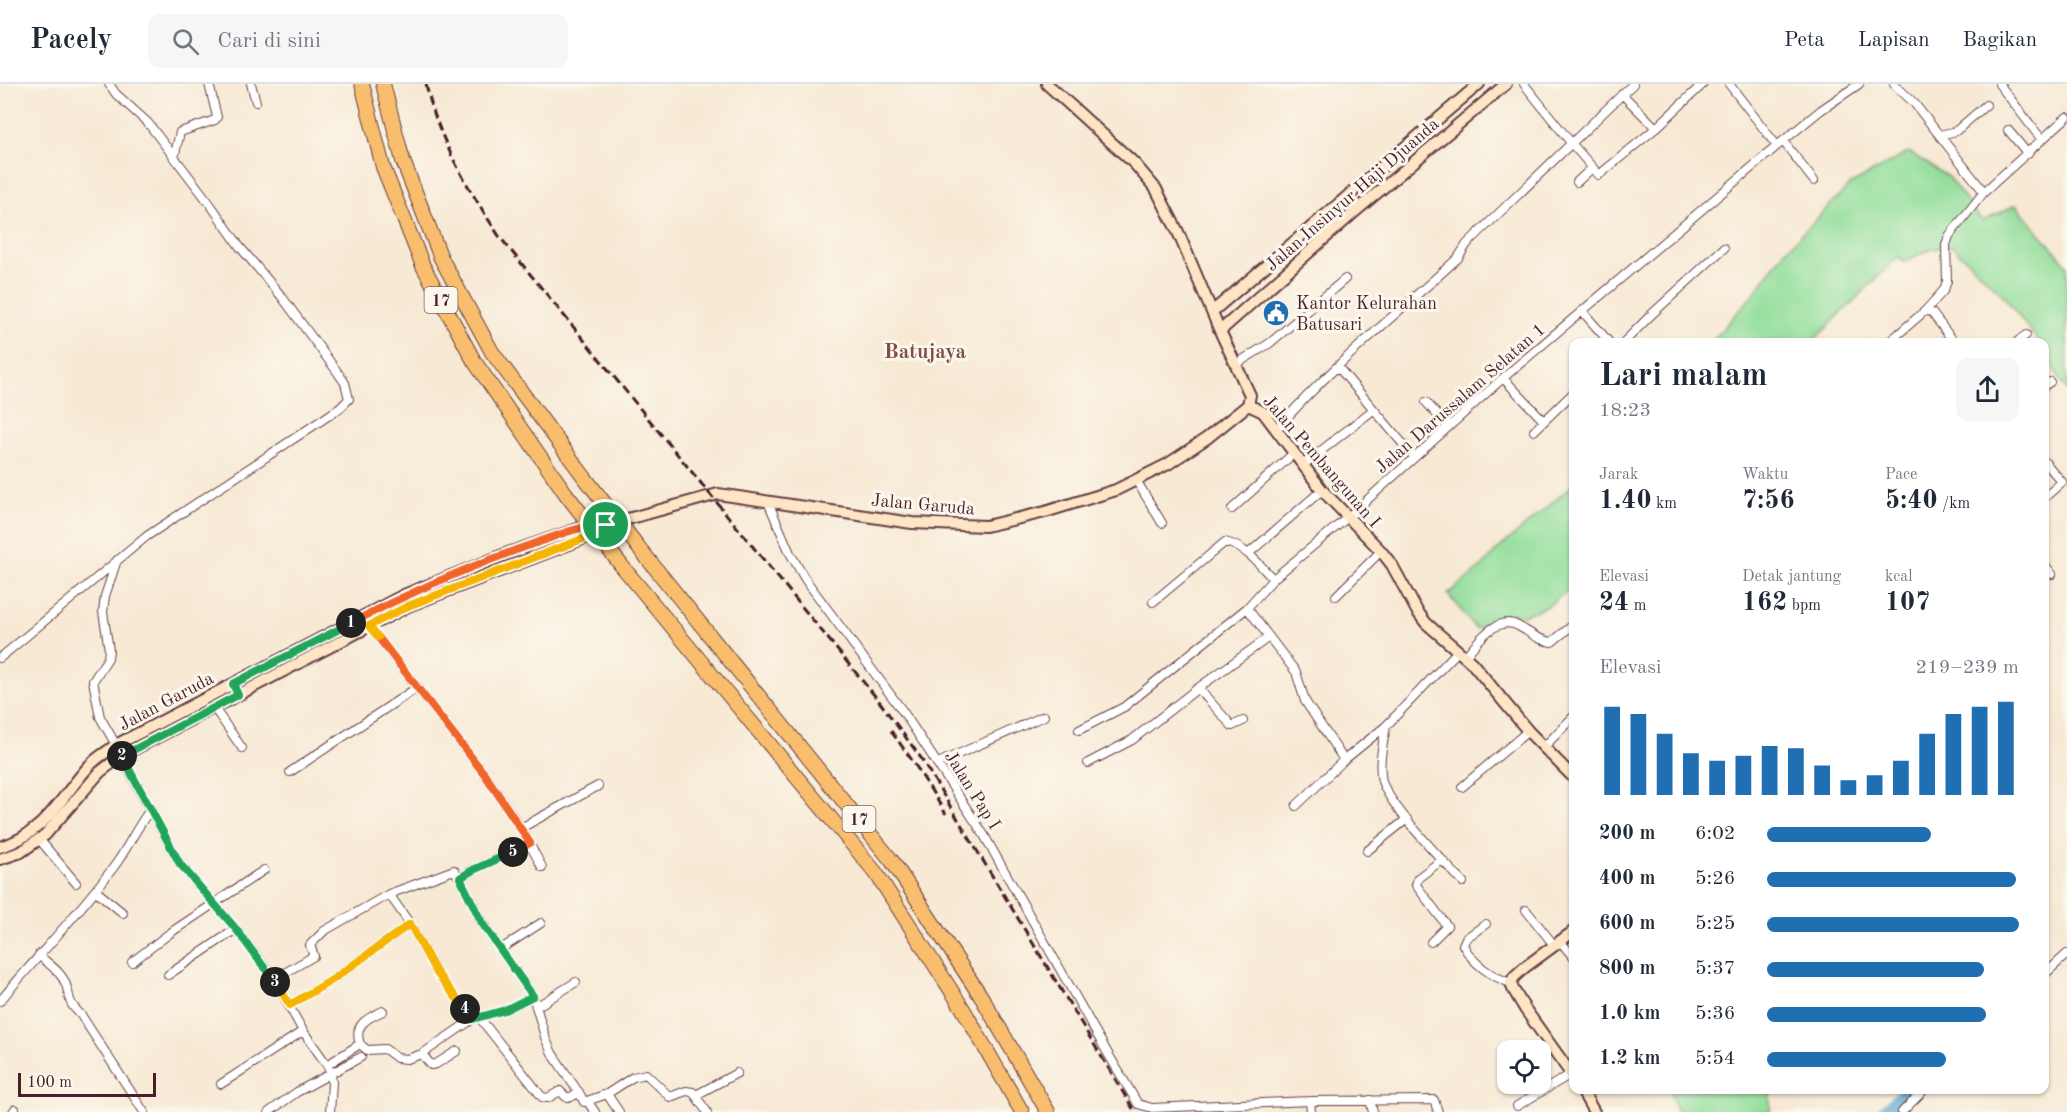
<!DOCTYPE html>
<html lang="id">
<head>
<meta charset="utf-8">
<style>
	:root { --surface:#fff; --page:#f6f6f7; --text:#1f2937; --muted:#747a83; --line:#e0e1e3; --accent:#1f6fb2 }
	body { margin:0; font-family:"Old Standard TT",serif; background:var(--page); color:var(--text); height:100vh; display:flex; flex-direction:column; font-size:22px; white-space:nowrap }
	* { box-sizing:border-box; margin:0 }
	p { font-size:20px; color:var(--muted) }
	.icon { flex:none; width:33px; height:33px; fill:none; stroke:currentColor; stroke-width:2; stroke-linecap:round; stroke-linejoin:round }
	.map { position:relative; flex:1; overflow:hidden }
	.sheet { position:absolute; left:1569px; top:254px; width:480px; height:756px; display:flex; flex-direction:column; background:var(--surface); border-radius:12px; box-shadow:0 2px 4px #0004 }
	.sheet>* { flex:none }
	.controls { position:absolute; left:1497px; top:956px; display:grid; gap:12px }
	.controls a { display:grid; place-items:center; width:54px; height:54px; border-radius:12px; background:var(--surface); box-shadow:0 2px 4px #0004; font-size:30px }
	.scale { position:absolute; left:18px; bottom:15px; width:138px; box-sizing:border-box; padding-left:6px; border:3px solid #4a1f2b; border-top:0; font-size:16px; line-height:21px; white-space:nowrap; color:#4a1f2b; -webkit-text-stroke:4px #fbf7ec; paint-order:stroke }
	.pin { position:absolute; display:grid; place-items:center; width:51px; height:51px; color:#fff; margin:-26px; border:3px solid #fff; border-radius:50%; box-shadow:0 2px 6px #0007 }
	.km { position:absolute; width:30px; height:30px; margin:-15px; border-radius:50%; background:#222; color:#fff; font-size:16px; line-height:30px; text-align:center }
	.round { display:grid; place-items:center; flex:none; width:63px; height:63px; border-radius:12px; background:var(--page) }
	.headline { display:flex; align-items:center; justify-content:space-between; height:102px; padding:0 30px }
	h1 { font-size:33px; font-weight:700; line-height:45px }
	.stats { display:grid; grid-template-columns:repeat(3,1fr); gap:9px; height:102px; padding:6px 30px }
	.stats div { display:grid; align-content:center }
	.stats b { font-size:26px; font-weight:700 }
	.stats small { font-size:16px; font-weight:400 }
	.stats p { font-size:16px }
	.chart { height:168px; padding:12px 30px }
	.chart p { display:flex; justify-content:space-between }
	.chart svg { width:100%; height:108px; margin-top:6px; stroke:var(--accent); stroke-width:6 }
	ul { padding:0 30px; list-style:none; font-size:20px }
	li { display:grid; grid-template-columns:96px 72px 1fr; align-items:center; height:45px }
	li i { height:15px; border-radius:8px; background:var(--accent) }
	header { display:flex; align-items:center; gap:36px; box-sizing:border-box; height:84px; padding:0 30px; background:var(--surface); border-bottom:2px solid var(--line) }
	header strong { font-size:28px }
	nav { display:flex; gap:33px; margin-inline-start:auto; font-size:21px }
	.search { width:420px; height:54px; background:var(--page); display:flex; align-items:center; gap:15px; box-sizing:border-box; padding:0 21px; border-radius:12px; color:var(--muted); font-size:22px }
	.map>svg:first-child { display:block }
	.green { fill:#93de9b; stroke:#6e7e63; stroke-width:1.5 }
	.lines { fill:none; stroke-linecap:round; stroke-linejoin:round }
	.river { stroke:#56a3cf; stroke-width:16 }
	.street-casing { stroke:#643d44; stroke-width:10 }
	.secondary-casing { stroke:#643d44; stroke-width:14 }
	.highway-casing { stroke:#643d44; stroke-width:16 }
	.street { stroke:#fff; stroke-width:8 }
	.secondary { stroke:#fde5c5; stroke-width:10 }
	.highway { stroke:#f9be6d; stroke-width:14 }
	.rail { stroke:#4a1f2b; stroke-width:3; stroke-dasharray:9 4.5; stroke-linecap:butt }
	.highway-bridge-casing { stroke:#643d44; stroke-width:16; stroke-linecap:butt }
	.highway-bridge { stroke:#f9be6d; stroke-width:14 }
	.split-1-casing { stroke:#fff; stroke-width:12 }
	.split-2-casing { stroke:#fff; stroke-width:12 }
	.split-3-casing { stroke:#fff; stroke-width:12 }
	.split-4-casing { stroke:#fff; stroke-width:12 }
	.split-5-casing { stroke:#fff; stroke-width:12 }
	.split-6-casing { stroke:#fff; stroke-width:12 }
	.split-7-casing { stroke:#fff; stroke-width:12 }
	.split-1 { stroke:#f0652b; stroke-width:8 }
	.split-2 { stroke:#22a559; stroke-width:8 }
	.split-3 { stroke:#22a559; stroke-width:8 }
	.split-4 { stroke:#f5b400; stroke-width:8 }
	.split-5 { stroke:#22a559; stroke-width:8 }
	.split-6 { stroke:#f0652b; stroke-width:8 }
	.split-7 { stroke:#f5b400; stroke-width:8 }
	.labels { text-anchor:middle; stroke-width:6; stroke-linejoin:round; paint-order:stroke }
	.shield { fill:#fbf7ec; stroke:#7f6065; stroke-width:1.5 }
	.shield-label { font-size:16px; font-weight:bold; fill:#4a1f2b }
	.street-label { font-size:18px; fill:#4a1f2b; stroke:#fbf7ec }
	.poi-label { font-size:18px; fill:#4a1f2b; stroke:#fbf7ec; text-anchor:start }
	.quarter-label { font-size:21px; font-weight:bold; fill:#804e46; stroke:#fbf7ec }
</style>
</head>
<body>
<header>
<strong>Pacely</strong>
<div class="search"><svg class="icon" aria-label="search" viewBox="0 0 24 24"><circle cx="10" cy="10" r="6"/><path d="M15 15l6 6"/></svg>Cari di sini</div>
<nav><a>Peta</a><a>Lapisan</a><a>Bagikan</a></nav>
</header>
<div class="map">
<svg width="2067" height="1028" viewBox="0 0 2067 1028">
	<rect width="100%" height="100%" fill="#fbf7ec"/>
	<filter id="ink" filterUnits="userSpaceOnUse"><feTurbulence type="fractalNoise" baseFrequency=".0167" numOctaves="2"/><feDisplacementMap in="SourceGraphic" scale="12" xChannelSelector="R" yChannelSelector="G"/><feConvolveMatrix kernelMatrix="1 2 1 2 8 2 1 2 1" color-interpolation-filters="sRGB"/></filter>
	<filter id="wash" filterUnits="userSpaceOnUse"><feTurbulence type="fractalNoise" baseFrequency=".008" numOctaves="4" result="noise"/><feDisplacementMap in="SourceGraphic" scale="24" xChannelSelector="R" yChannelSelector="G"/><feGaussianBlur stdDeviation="1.35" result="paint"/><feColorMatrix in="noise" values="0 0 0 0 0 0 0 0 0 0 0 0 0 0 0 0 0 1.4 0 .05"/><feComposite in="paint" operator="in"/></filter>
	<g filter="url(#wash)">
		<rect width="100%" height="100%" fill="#f7e9d4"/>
		<!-- green -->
		<path class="green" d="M 1909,68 L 1948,93 L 1982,137 L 2016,121 L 2067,181 L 2067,308 L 2045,268 L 2044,258 L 2039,258 L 2002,210 L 1953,163 L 1931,165 L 1903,178 L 1899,172 L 1812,258 L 1711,258 L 1753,211 L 1784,168 L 1851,100 Z
			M 1573,401 L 1573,502 L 1549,521 L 1524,531 L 1512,530 L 1476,545 L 1448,510 L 1484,481 L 1496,467 Z
			M 1669,1005 L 1770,1005 L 1770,1028 L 1677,1028 Z"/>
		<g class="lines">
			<!-- river -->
			<path class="river" d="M 1885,1028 L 1911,1005"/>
		</g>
	</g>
	<g filter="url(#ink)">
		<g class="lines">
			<defs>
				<path id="street" d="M 251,0 L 256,18
					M 1524,0 L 1572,60 L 1599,91 L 1656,44 L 1703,0
					M 1729,0 L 1777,62
					M 1894,0 L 1914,19 L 1984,108
					M 1999,0 L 2042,56
					M 1622,10 L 1656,44
					M 2008,46 L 2028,70
					M 1940,51 L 1956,47 L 1986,21
					M 1783,57 L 1814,97
					M 174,74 L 180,48 L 215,36 L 217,33 L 209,0
					M 1577,98 L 1592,84
					M 1926,226 L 1932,229 L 1954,258
					M 1583,228 L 1609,258
					M 1624,258 L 1652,230 L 1724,164
					M 1889,258 L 1926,226 L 1944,206 L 1947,197 L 1946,161 L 1949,152 L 1984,108 L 2067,33
					M 2017,258 L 2026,251
					M 1236,280 L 1270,259 L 1345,195
					M 1338,283 L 1414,373
					M 1503,294 L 1544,337
					M 2044,302 L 2050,298
					M 1426,318 L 1448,343
					M 1276,346 C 1329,284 1398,229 1458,174 L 1467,160 L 1633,0
					M 1534,347 L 1572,310
					M 2044,377 L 2062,398
					M 1303,381 L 1373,326
					M 1136,396 L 1162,439
					M 2044,414 L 2062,398
					M 768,418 L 790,469 L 805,495 L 904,629 L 984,751 L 1107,968 L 1138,1020 L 1152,1024 L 1310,1017 L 1434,1016 L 1438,1028
					M 1232,425 L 1294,369
					M 1248,470 L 1322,406
					M 2044,480 L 2052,490
					M 1336,512 L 1381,467
					M 1153,518 L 1225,458 C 1246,463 1259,480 1273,495
					M 1247,524 L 1296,588 L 1305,617 L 1344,676
					M 369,542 L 486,692 L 521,744 L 542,783
					M 1465,573 C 1476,559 1497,530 1518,542 C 1530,548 1539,557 1552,558 L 1574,540
					M 0,574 L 147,452 L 340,324 L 349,315 L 345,299 L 336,286 L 282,213 L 240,163 L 210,120 L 148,39 L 116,10 L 109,0
					M 1198,604 L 1232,642 L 1243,637
					M 214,624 L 242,664
					M 1386,642 C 1383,660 1378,679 1382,697 C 1389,722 1444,778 1463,798
					M 1079,646 L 1124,623 L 1247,524 L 1273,495 L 1347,434 L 1503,294 L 1783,57 L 1821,26 L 1859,0
					M 116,661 L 100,633 L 93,597 L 108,574 L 109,566 L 103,528 L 105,512 L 117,476
					M 1543,664 L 1574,632
					M 121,672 L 180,780 L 236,845 L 274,895 L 303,947 L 327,981 L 331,989 L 332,999 L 330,1028
					M 938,679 L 1044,632
					M 1088,679 L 1132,656 L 1198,604 L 1269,553
					M 290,688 L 418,603
					M 1462,703 L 1528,647
					M 1296,722 L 1344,676 L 1386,642 L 1458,567
					M 521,744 L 598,702
					M 39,755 L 76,799
					M 1367,767 L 1407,735
					M 460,794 L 473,786 L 530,759
					M 96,807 L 123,829
					M 389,810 L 410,840 L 436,888 L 473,935
					M 1526,826 L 1554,861
					M 1486,840 L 1466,854 L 1463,861 C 1473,880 1492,893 1511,899
					M 1560,857 L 1574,874
					M 1431,858 L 1447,842 L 1416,801 L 1418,794 L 1442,776
					M 501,865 L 541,839
					M 39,871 C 48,880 62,888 66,901 C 72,918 66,916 81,931 L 144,1028
					M 132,878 L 170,849 L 264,786
					M 168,891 L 236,845
					M 2044,891 L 2067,870
					M 274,895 L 314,872 L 310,861 L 324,847 L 389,810 L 454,786 L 460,794 L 482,839 L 533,912 L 546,956 L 552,969 L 581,1012 L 584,1018 L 607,1010 L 633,993 L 646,990 L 670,1013 L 686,1007 L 693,1008 L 707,1028
					M 0,917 C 37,873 78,830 113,784 C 127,766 136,744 150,726
					M 290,921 L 332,896 L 410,840
					M 536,923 L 576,898
					M 479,933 L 542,1013 L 548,1014 L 560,1007 L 566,1013 L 571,1013 L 579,1008
					M 360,960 C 353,941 367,934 383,927
					M 422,970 L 431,981 L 436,980 L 457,967
					M 327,981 L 360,960 L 367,966 L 385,965 L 397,974 L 407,975 L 422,970 L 473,935 L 505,926 L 533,912
					M 221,1000 L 303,947
					M 607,1010 L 619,1028
					M 696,1011 L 737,989
					M 1370,1016 L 1373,1028
					M 587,1017 L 595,1028
					M 1310,1017 L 1311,1028
					M 1517,1022 L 1571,990
					M 13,1028 L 15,1025
					M 269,1028 L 297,1008 L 361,973
					M 1902,1028 L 1925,1005"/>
				<path id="secondary" d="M 1047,0 L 1134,79 L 1156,105 L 1178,148 L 1220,247 L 1250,311 L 1248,321
					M 1213,227 L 1479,0
					M 1220,247 L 1351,131 L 1506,0
					M 1248,321 L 1263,328 L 1322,406 L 1381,467 L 1392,481 L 1417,527 L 1426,539 L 1472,579 L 1528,647 L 1574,694
					M 0,763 C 44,751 61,713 90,681 C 97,673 107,668 116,661 L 404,511 L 508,469 L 589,441 L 606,441 L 718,410 L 912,439 L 986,442 L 1045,428 L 1116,406 L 1168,380 L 1207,354 L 1248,321
					M 0,775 L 21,768 L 45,751 L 100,688 L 121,672 L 408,522 L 593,451 L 601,445
					M 1574,847 L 1525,883 L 1514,893 L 1511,899 L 1513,905 L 1525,925 L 1574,994
					M 1581,1005 L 1594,1028"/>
				<path id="highway" d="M 362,0 L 383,83 L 423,182 L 474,277 L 566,410
					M 383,0 L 403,77 L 441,174 L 492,268 L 585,394
					M 639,464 L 892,777 L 982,914 L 1048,1028
					M 621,481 L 876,789 L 963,925 L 1022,1028"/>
			</defs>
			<!-- street casing -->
			<use href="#street" class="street-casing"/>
			<!-- secondary casing -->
			<use href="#secondary" class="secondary-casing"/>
			<!-- highway casing -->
			<use href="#highway" class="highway-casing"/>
			<!-- street -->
			<use href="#street" class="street"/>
			<!-- secondary -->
			<use href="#secondary" class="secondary"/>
			<!-- highway -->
			<use href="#highway" class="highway"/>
			<!-- rail -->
			<path class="rail" d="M 426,0 C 438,56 468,104 499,152 L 879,617 L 921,674 L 1135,1028
				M 891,647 L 914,679 L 946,730"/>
			<defs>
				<path id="highway-bridge" d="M 585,394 L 639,464
					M 566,410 L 621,481"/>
			</defs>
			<!-- highway-bridge casing -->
			<use href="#highway-bridge" class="highway-bridge-casing"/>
			<!-- highway-bridge -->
			<use href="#highway-bridge" class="highway-bridge"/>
		</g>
	</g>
	<g class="lines" filter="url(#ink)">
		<defs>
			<path id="split-1" d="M 351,539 C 410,508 472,481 536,459 C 559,451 581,441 606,441"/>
			<path id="split-2" d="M 122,672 L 238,611 L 233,600 L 351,539"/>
			<path id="split-3" d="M 122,672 L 180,780 L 236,845 L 275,898"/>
			<path id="split-4" d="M 275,898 L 290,921 L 332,896 L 410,840 L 436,888 L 465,925"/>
			<path id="split-5" d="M 465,925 L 473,935 L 505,926 L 533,912 L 482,839 L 460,794 L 473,786 L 513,768"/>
			<path id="split-6" d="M 378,553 L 486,692 L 530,759 L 513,768"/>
			<path id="split-7" d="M 378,553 L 369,542 L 408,522 L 593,451 L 606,441"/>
		</defs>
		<!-- split-1 casing -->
		<use href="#split-1" class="split-1-casing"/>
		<!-- split-2 casing -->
		<use href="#split-2" class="split-2-casing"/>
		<!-- split-3 casing -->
		<use href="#split-3" class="split-3-casing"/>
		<!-- split-4 casing -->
		<use href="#split-4" class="split-4-casing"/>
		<!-- split-5 casing -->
		<use href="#split-5" class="split-5-casing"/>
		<!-- split-6 casing -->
		<use href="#split-6" class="split-6-casing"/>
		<!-- split-7 casing -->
		<use href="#split-7" class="split-7-casing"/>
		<!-- split-1 -->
		<use href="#split-1" class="split-1"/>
		<!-- split-2 -->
		<use href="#split-2" class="split-2"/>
		<!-- split-3 -->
		<use href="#split-3" class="split-3"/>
		<!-- split-4 -->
		<use href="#split-4" class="split-4"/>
		<!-- split-5 -->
		<use href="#split-5" class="split-5"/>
		<!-- split-6 -->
		<use href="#split-6" class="split-6"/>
		<!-- split-7 -->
		<use href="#split-7" class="split-7"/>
	</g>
	<!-- icons -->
	<defs>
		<symbol id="civic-disc" viewBox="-11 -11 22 22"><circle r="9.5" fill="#1f6fb2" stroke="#fbf7ec"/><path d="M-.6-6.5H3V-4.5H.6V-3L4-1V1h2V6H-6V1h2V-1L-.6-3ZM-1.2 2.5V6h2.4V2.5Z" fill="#fff"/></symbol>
	</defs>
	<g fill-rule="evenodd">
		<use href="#civic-disc" x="1261" y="214" width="30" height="30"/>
	</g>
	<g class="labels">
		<!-- shield labels -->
		<g class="shield">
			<rect x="424.5" y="203" width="33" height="26" rx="4.5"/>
			<rect x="842.5" y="722" width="33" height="26" rx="4.5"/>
		</g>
		<g class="shield-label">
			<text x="441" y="222">17</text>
			<text x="859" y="741">17</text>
		</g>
		<!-- street labels -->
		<g class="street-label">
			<text transform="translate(1352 110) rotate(-41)" y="6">Jalan Insinyur Haji Djuanda</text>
			<text transform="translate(1460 314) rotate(-41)" y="6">Jalan Darussalam Selatan 1</text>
			<text transform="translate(1322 377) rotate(49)" y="6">Jalan Pembangunan I</text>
			<text transform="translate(923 420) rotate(5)" y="6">Jalan Garuda</text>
			<text transform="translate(166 617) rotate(-28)" y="6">Jalan Garuda</text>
			<text transform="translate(973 706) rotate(58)" y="6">Jalan Pap I</text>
		</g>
		<!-- poi labels -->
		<g class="poi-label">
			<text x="1296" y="225">Kantor Kelurahan<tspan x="1296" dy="21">Batusari</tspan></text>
		</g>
		<!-- quarter labels -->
		<g class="quarter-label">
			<text x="925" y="274">Batujaya</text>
		</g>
	</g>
</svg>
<div class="controls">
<a><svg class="icon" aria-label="locate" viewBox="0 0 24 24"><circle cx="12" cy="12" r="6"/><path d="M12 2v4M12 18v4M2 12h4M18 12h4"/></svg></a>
</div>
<div class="scale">100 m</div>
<div class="pin" style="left:606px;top:441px;background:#1e9e55"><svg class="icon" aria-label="arrive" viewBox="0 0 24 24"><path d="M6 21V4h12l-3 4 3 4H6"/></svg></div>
<b class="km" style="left:351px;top:539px">1</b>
<b class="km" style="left:122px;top:672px">2</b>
<b class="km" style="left:275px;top:898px">3</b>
<b class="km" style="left:465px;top:925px">4</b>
<b class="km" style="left:513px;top:768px">5</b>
<section class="sheet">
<div class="headline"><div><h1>Lari malam</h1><p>18:23</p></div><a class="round"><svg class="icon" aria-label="share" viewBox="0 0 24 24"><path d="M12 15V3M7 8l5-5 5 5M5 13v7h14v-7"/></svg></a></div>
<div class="stats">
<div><p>Jarak</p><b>1.40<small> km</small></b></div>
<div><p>Waktu</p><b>7:56</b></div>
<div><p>Pace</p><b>5:40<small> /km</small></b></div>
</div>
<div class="stats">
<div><p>Elevasi</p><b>24<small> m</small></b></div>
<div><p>Detak jantung</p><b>162<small> bpm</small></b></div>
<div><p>kcal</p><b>107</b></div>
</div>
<div class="chart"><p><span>Elevasi</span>219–239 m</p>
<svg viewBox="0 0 160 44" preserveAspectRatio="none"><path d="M5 44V8M15 44V11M25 44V19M35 44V27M45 44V30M55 44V28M65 44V24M75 44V25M85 44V32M95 44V38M105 44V36M115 44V30M125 44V19M135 44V11M145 44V8M155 44V6"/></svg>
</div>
<ul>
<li><b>200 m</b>6:02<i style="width:65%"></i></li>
<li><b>400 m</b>5:26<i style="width:99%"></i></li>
<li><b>600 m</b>5:25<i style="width:100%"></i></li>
<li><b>800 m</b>5:37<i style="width:86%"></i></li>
<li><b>1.0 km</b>5:36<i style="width:87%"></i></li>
<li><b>1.2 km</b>5:54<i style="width:71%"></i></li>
</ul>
</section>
</div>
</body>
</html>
